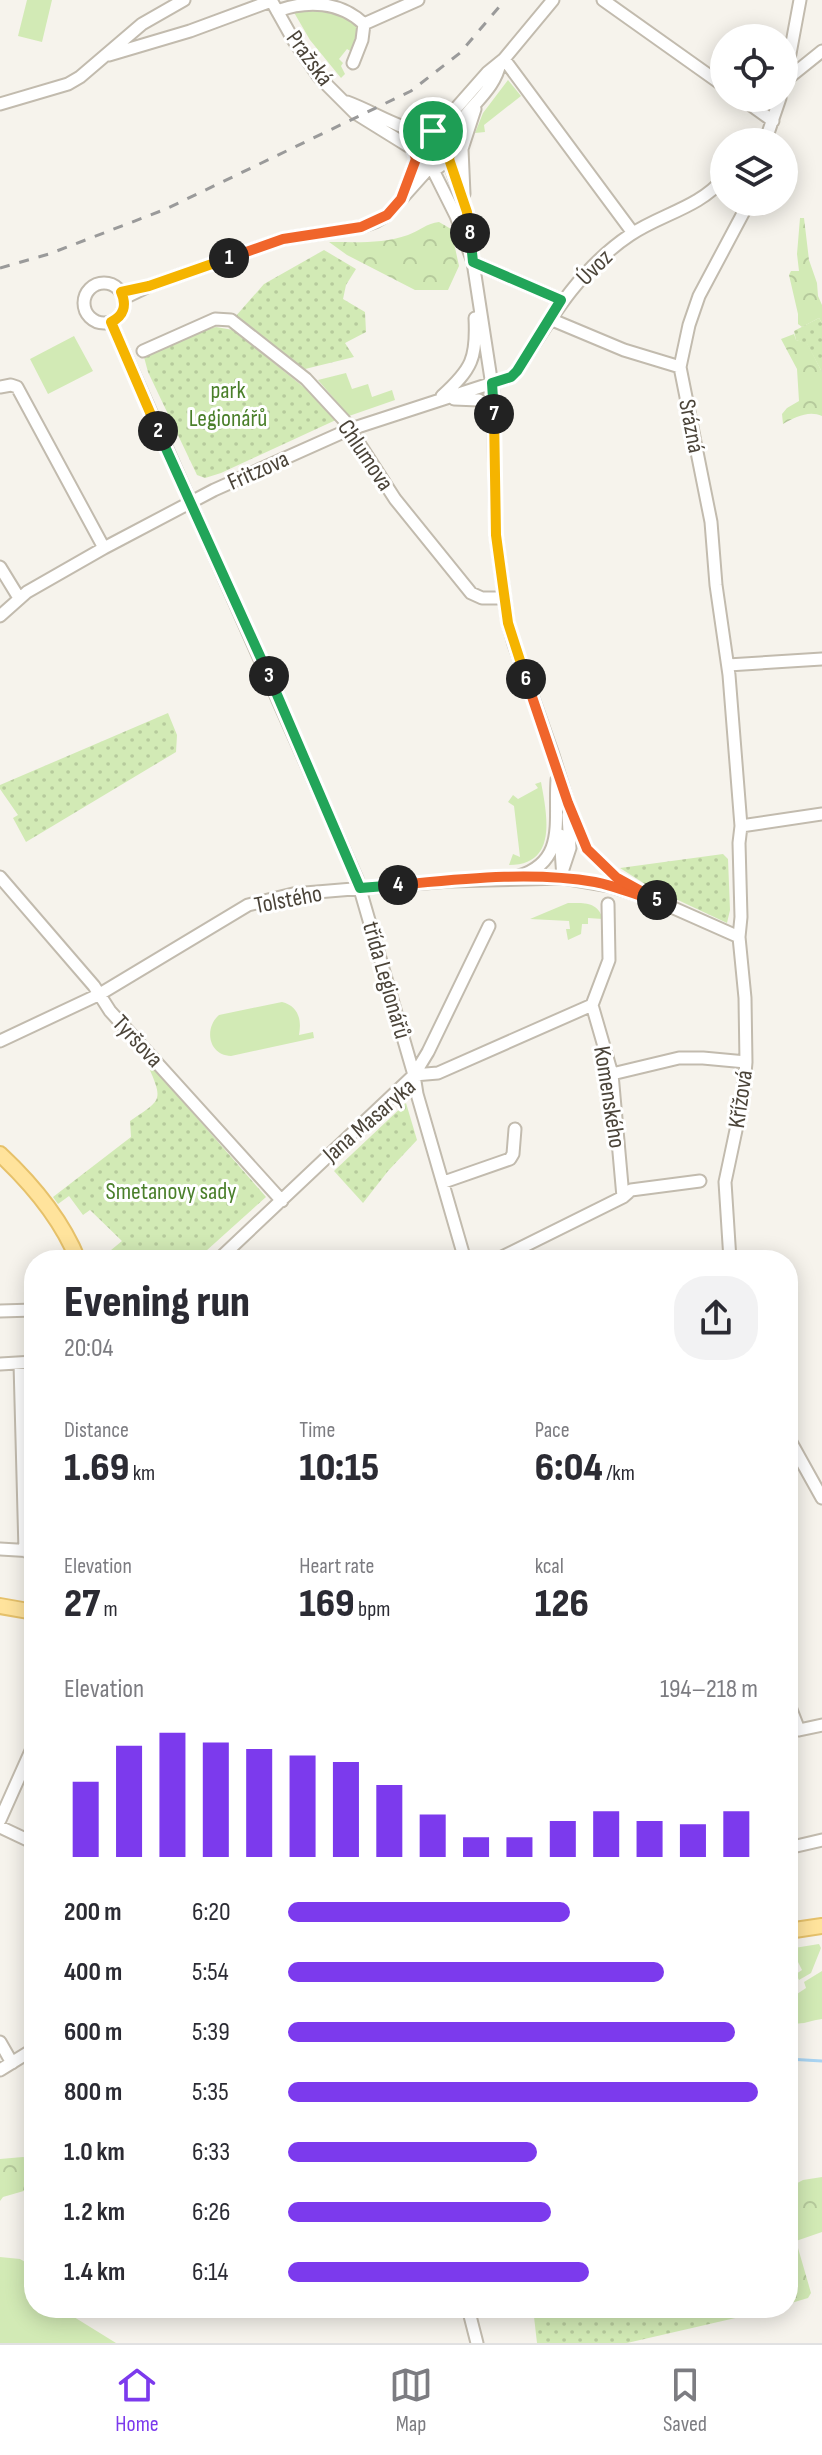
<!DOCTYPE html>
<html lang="en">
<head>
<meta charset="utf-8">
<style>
	:root { --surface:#fff; --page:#f2f2f3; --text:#2b2b33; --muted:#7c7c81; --line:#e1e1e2; --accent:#7c3aed }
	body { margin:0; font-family:"Sofia Sans Condensed",sans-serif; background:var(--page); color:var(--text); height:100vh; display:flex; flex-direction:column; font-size:30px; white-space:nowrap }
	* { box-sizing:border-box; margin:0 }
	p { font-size:26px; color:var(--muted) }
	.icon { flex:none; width:44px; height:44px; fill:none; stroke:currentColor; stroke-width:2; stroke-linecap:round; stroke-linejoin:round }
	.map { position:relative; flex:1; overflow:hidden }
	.side { position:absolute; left:24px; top:1250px; width:774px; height:1068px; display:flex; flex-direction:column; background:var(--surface); border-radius:32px; box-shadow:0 4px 20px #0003 }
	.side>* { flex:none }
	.controls { position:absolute; left:710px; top:24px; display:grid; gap:16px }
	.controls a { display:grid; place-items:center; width:88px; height:88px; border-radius:50%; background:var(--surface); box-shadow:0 4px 20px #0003; font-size:40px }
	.pin { position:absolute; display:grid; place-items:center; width:68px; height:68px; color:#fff; margin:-34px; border:4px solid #fff; border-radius:50%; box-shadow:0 2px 8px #0007 }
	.km { position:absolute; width:40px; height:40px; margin:-20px; border-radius:50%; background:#222; color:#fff; font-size:22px; line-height:40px; text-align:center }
	.round { display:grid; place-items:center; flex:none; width:84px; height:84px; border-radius:32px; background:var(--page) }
	.head { display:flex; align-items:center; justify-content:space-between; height:136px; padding:0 40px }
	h1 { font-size:44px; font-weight:800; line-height:60px }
	.stats { display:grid; grid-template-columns:repeat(3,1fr); gap:12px; height:136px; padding:8px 40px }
	.stats div { display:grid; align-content:center }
	.stats b { font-size:40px; font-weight:800 }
	.stats small { font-size:22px; font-weight:400 }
	.stats p { font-size:22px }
	.chart { height:224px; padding:16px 40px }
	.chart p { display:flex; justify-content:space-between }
	.chart svg { width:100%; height:144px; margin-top:8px; stroke:var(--accent); stroke-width:6 }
	ul { padding:0 40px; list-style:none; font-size:26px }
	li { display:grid; grid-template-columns:128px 96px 1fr; align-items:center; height:60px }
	li i { height:20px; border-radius:10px; background:var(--accent) }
	.dock { display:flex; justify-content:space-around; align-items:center; height:112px; border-top:2px solid var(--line); background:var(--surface); font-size:22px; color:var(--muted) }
	.dock a { display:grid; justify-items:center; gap:4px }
	.dock .active { color:var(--accent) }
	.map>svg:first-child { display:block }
	.grass { fill:#d2eab5 }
	.forest { fill:url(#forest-crowns) }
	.park { fill:url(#park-dots) }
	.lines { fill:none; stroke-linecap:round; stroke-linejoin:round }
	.stream { stroke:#a9d4f2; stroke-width:3 }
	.minor-casing { stroke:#c2bbae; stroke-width:15 }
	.major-casing { stroke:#e6c16a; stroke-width:18 }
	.minor { stroke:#fff; stroke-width:11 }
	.major { stroke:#ffe39c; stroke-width:14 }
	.rail { stroke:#9a9a9a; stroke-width:3; stroke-dasharray:10 10; stroke-linecap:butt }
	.split-1-casing { stroke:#fff; stroke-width:16 }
	.split-2-casing { stroke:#fff; stroke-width:16 }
	.split-3-casing { stroke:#fff; stroke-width:16 }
	.split-4-casing { stroke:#fff; stroke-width:16 }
	.split-5-casing { stroke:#fff; stroke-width:16 }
	.split-6-casing { stroke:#fff; stroke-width:16 }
	.split-7-casing { stroke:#fff; stroke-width:16 }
	.split-8-casing { stroke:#fff; stroke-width:16 }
	.split-9-casing { stroke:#fff; stroke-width:16 }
	.split-1 { stroke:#f0652b; stroke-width:10 }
	.split-2 { stroke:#f5b400; stroke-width:10 }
	.split-3 { stroke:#22a559; stroke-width:10 }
	.split-4 { stroke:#22a559; stroke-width:10 }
	.split-5 { stroke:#f0652b; stroke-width:10 }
	.split-6 { stroke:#f0652b; stroke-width:10 }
	.split-7 { stroke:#f5b400; stroke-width:10 }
	.split-8 { stroke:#22a559; stroke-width:10 }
	.split-9 { stroke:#f5b400; stroke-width:10 }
	.labels { text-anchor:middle; stroke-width:6; stroke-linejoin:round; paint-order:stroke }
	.street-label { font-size:24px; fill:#4b4439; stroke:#fff }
	.park-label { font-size:24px; fill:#4a7f2a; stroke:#fff }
</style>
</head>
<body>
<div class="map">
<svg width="822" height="2343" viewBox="0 0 822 2343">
	<defs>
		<pattern id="forest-crowns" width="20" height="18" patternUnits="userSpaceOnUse" patternTransform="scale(2)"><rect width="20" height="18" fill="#d2eab5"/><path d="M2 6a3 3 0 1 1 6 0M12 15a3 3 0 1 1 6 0" fill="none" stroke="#b6ca9c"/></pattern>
		<pattern id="park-dots" width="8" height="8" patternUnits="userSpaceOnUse" patternTransform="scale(2)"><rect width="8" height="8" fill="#d2eab5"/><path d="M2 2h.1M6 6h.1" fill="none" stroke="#b6ca9c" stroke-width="1.8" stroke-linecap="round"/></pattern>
	</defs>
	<rect width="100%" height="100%" fill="#f6f3ec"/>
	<!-- grass -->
	<path class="grass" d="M 27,0 L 52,0 L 42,42 L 18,36 Z
		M 325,7 L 357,23 L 357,37 L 352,52 L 347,49 L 339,59 L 343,63 L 341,66 L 345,74 L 341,78 L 310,40 L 292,9 Z
		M 508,80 L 521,96 L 484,125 L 485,132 L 475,133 L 483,113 Z
		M 74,336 L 93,371 L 48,394 L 30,359 Z
		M 346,373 L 352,389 L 368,384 L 372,397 L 392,390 L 395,400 L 349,416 L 318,380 Z
		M 541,782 C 547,815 558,865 509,865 L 513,854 L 520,857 L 514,806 L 508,802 L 513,795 L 518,799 L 538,788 L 535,784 Z
		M 568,903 C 584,903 597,901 603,919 L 588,918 L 588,924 L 582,924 L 581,934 L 568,940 L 566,929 L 570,929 L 569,921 L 530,919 Z
		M 282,1002 C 298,1006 302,1019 299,1035 L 313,1032 L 314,1038 L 231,1056 C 208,1055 204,1028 219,1015 Z
		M 819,1944 L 821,1948 L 811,1973 L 799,1980 L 796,1974 L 802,1970 L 798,1962 L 792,1965 L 788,1956 L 788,1949 Z
		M 822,1971 L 822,2019 C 810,2020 798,2028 788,2020 L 788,2000 L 806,1988 L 804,1982 Z
		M 0,2257 L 20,2259 L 34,2267 L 34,2308 L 68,2308 L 74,2317 L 116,2343 L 0,2343 Z"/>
	<!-- forest -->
	<path class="forest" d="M 800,218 L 804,218 L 809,260 L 817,283 L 818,296 L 822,305 L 822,323 L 819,318 L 802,327 L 798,324 L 798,314 L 789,275 L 791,271 L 799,271 L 797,254 Z
		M 439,222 L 451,229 L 459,266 L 448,290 L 415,290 L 347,255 L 329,242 C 356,242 383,244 408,235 C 419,231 427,223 439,222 Z
		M 794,334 L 796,340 L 807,343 L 822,372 L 822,416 C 809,410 795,417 783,424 L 782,414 L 787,408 L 799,401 L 797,369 L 781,339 Z
		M 23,2157 L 34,2160 L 34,2188 L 3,2197 L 0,2201 L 0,2159 Z
		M 822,2177 L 822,2232 L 796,2241 L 811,2293 L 808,2298 L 788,2304 L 788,2188 L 803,2180 Z"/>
	<!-- park -->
	<path class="park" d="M 324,250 L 356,269 L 346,285 L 343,299 L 365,312 L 366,332 L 345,343 L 354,357 L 301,370 L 235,317 L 264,284 Z
		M 819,318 L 822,323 L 822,372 L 807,344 L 796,340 L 794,331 Z
		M 216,327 L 233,330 L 327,406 L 338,419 L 221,473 L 205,478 L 197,475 L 148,372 L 144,357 L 192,334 Z
		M 168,713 L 177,735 L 176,752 L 26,842 L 13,818 L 18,815 L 0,789 L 0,785 Z
		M 723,854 L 728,859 L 730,910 L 727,923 L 648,886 L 620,868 Z
		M 151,1065 L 266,1197 L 196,1260 L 99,1260 L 122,1241 L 90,1210 L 83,1215 L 69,1196 L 58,1204 L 53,1197 L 131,1137 L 130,1121 C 160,1100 164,1102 149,1068 Z
		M 406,1103 L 417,1140 L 388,1171 L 363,1203 L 334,1171 Z
		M 533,2308 L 741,2308 L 744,2316 L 627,2343 L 537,2343 Z"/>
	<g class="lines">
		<!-- stream -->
		<path class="stream" d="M 788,2059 L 822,2061"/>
		<defs>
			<path id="minor" d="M 271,0 L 294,41 L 319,77 L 355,113 L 413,149
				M 603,0 L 724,86
				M 277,11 C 307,0 340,1 364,24 L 362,40 L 353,63
				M 364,24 L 418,0
				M 109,55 L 190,31 L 271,1
				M 504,59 L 633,233
				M 786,80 L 822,51
				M 784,86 L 800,0
				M 741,98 L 773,121
				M 347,102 C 374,112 395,127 423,133
				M 0,104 L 68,84 L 80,77 L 142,24 L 184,0
				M 765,142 L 780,98
				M 449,159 L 439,167 L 423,166 L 416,159 L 414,153 L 415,143 L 418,137 L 423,133 L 433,131 L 451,114 L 488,72 L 504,59 L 553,0
				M 432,168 L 456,216 L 473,262 L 493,392 L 496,535 L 508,623 L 514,644 L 553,755 L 568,803 L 587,849 L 617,878 L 660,902
				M 404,191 L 416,159
				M 464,194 L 462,149 L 475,109
				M 470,242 C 470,232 469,221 466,211 C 461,187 444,165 451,141 C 460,110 494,95 500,63
				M 473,262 L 561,300
				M84 303a20 20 0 1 1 40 0a20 20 0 1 1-40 0Z
				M 124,298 L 149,286 L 283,239 L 361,227 L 375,222 L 387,215 L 429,168
				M 550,319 L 624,350 L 680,367
				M 111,322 L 357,879 L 414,1075 L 417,1094 L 465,1260
				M 143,351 L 215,319 L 231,320 L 306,379 L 344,420 L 395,499 L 471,593 L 482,598 L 504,598
				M 0,387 L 11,385 L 17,387 L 104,548
				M 442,396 C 472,369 477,358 475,318
				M 454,399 L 479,400 L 494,414
				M 0,567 L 19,598
				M 0,616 L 27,592 L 104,548 L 214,490 L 348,430 L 511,377 L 517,371 C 549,321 579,269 630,235 C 661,214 699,208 724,178
				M 728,665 L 822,659
				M 741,826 L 822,814
				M 560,835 L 563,878
				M 563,869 L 570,848 L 568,815
				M 519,876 C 567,861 554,820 557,780
				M 0,877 L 94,986 L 110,1011 L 282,1201
				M 608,904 L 609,960 L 592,1005 L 612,1074 L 623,1197
				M 0,1041 L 100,994 L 248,905 L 293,894 L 449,881 L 563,878 L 610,886 L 660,902 L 739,937
				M 612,1074 L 679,1058 L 703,1058 L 746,1062
				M 414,1075 L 438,1073 L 592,1005
				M 444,1182 L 510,1159 L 513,1154 L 515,1129
				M 218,1260 L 414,1075 L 428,1052 L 489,926
				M 496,1260 L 623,1197 L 631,1190 L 700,1181
				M 730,1260 L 725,1182 L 743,1097 L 746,1062 L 745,998 L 739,937 L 741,917 L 739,843 L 741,826 L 729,675 L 716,585 L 711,522 L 680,367 L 689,325 L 699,296 L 749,202
				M 0,1311 L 34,1310
				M 20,1363 L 25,1551
				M 0,1364 L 34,1362
				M 788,1437 L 822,1498
				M 0,1549 L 34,1551
				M 788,1702 L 799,1730 L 822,1725
				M 0,1820 L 34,1744
				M 0,1827 L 34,1843
				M 788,1848 L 822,1840
				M 0,2042 L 12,2063
				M 0,2070 L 34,2049
				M 468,2308 L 477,2343"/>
			<path id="major" d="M 0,1154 C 31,1183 62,1220 78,1260
				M 0,1606 L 34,1612
				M 788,1931 L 822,1926"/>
		</defs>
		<!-- minor casing -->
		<use href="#minor" class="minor-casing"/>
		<!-- major casing -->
		<use href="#major" class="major-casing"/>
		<!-- minor -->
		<use href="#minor" class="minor"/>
		<!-- major -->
		<use href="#major" class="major"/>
		<!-- rail -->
		<path class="rail" d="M 0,268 L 49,254 L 166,209 L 411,91 L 460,53 L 505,0"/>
	</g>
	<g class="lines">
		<defs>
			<path id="split-1" d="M 229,258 L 283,239 L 361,227 L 387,215 L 401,199 L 416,159 L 413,149 L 416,140 L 423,133 L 433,131"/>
			<path id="split-2" d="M 158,431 L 111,322 C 124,316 127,305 121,292 L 149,286 L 229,258"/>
			<path id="split-3" d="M 158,431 L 269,676"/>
			<path id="split-4" d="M 269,676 L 360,888 L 398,885"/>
			<path id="split-5" d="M 398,885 C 462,879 531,871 595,882 C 617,886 638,896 660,902 L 657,900"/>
			<path id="split-6" d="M 526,679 L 568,803 L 587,849 L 617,878 L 657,900"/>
			<path id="split-7" d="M 494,414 L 496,535 L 508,623 L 526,679"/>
			<path id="split-8" d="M 470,233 L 473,262 L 561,300 L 517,371 L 511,377 L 492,383 L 494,414"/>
			<path id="split-9" d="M 433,131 L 445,135 L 450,143 L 451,150 L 449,159 L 467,212 L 470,233"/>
		</defs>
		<!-- split-1 casing -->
		<use href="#split-1" class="split-1-casing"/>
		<!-- split-2 casing -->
		<use href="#split-2" class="split-2-casing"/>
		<!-- split-3 casing -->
		<use href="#split-3" class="split-3-casing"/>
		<!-- split-4 casing -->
		<use href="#split-4" class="split-4-casing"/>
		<!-- split-5 casing -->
		<use href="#split-5" class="split-5-casing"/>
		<!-- split-6 casing -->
		<use href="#split-6" class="split-6-casing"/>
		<!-- split-7 casing -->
		<use href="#split-7" class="split-7-casing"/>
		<!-- split-8 casing -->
		<use href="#split-8" class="split-8-casing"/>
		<!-- split-9 casing -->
		<use href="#split-9" class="split-9-casing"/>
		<!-- split-1 -->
		<use href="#split-1" class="split-1"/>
		<!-- split-2 -->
		<use href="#split-2" class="split-2"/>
		<!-- split-3 -->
		<use href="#split-3" class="split-3"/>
		<!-- split-4 -->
		<use href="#split-4" class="split-4"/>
		<!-- split-5 -->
		<use href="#split-5" class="split-5"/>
		<!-- split-6 -->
		<use href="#split-6" class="split-6"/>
		<!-- split-7 -->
		<use href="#split-7" class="split-7"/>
		<!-- split-8 -->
		<use href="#split-8" class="split-8"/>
		<!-- split-9 -->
		<use href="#split-9" class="split-9"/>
	</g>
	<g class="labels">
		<!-- street labels -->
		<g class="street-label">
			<text transform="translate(310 58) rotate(54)" y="8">Pražská</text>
			<text transform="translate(594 267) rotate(-45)" y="8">Úvoz</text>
			<text transform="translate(692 426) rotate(79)" y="8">Srázná</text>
			<text transform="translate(366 455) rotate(56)" y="8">Chlumova</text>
			<text transform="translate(258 470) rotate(-24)" y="8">Fritzova</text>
			<text transform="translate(288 899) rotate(-11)" y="8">Tolstého</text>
			<text transform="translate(387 980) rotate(74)" y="8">třída Legionářů</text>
			<text transform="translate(138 1041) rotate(47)" y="8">Tyršova</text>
			<text transform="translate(610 1097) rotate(81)" y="8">Komenského</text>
			<text transform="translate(740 1099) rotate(-82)" y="8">Křížová</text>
			<text transform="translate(369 1120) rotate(-41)" y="8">Jana Masaryka</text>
		</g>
		<!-- park labels -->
		<g class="park-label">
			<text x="228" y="398">park<tspan x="228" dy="28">Legionářů</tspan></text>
			<text x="171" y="1199">Smetanovy sady</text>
		</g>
	</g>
</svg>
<div class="controls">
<a><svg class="icon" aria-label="locate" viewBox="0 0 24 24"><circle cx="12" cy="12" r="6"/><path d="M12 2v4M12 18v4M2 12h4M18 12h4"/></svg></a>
<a><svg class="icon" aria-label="layers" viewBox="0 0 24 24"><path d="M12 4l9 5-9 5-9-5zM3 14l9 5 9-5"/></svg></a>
</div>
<div class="pin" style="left:433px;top:131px;background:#1e9e55"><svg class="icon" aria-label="arrive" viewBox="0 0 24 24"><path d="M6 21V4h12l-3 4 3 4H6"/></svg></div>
<b class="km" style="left:229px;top:258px">1</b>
<b class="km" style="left:158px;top:431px">2</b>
<b class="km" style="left:269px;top:676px">3</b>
<b class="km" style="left:398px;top:885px">4</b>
<b class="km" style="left:657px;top:900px">5</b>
<b class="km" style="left:526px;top:679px">6</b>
<b class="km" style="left:494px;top:414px">7</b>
<b class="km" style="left:470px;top:233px">8</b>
<section class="side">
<div class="head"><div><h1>Evening run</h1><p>20:04</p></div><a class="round"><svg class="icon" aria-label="share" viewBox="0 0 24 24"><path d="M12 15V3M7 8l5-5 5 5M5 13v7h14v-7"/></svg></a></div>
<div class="stats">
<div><p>Distance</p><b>1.69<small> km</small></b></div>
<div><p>Time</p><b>10:15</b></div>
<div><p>Pace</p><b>6:04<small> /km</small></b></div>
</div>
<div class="stats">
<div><p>Elevation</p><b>27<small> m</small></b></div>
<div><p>Heart rate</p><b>169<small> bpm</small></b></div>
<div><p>kcal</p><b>126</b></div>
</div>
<div class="chart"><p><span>Elevation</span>194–218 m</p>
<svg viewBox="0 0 160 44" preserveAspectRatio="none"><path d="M5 44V21M15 44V10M25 44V6M35 44V9M45 44V11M55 44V13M65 44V15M75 44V22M85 44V31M95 44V38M105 44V38M115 44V33M125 44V30M135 44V33M145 44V34M155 44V30"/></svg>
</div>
<ul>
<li><b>200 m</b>6:20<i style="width:60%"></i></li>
<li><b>400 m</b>5:54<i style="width:80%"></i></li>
<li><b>600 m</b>5:39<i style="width:95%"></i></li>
<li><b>800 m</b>5:35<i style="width:100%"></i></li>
<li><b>1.0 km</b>6:33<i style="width:53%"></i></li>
<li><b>1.2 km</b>6:26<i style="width:56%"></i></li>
<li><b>1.4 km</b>6:14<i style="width:64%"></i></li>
</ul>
</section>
</div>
<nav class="dock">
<a class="active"><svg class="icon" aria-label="home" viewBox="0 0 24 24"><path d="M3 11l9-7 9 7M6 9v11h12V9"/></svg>Home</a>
<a><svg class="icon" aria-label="map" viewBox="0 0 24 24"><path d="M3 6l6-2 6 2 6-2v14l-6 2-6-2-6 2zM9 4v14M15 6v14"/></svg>Map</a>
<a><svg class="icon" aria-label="saved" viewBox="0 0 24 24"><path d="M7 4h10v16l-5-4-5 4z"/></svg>Saved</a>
</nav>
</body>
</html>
